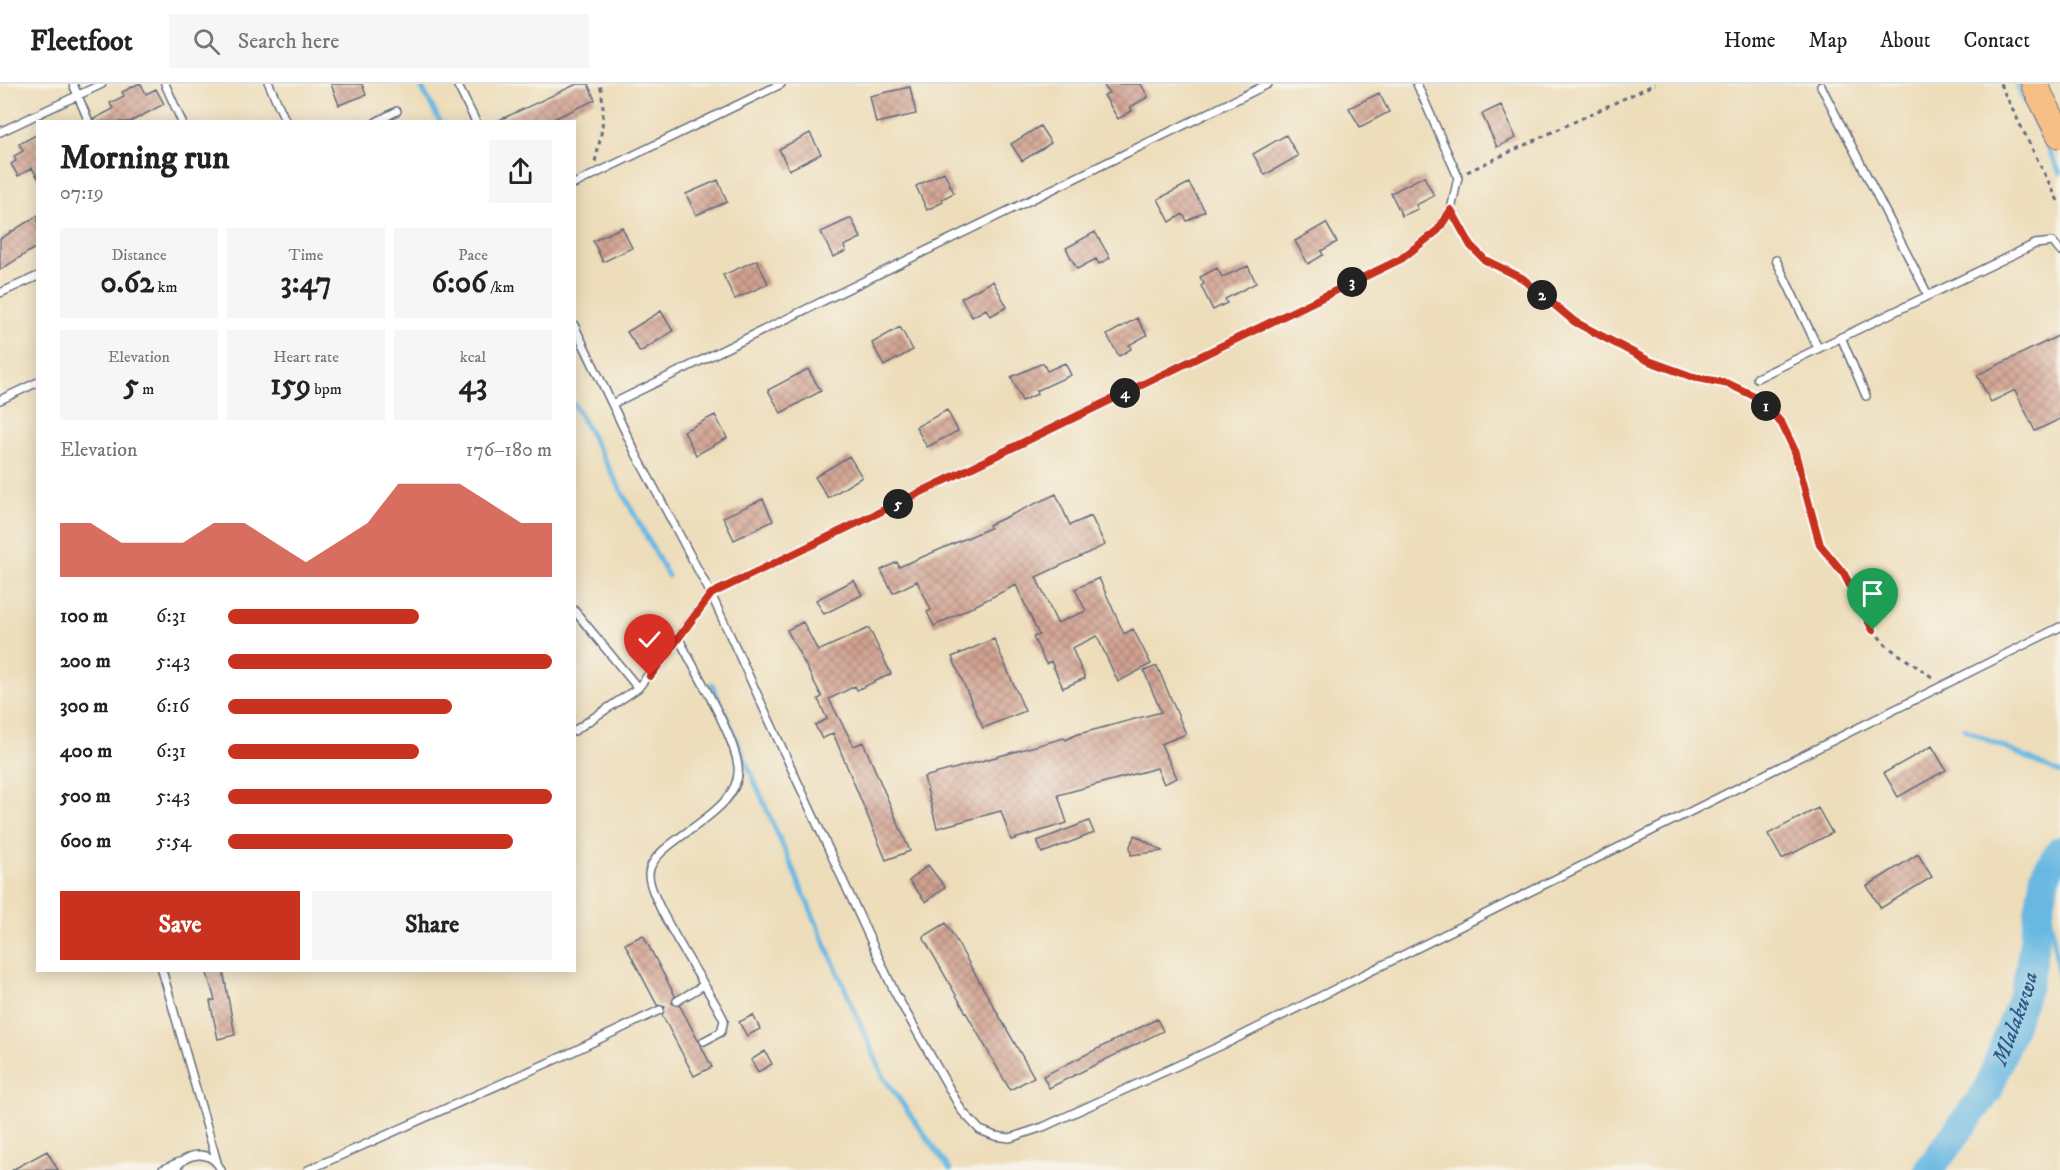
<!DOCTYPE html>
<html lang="en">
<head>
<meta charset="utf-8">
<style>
	:root { --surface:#fff; --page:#f6f6f6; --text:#222; --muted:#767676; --line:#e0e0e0; --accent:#c8321e }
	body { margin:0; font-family:"IM FELL DW Pica",serif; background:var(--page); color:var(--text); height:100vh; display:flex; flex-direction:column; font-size:22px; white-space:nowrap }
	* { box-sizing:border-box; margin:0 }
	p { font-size:20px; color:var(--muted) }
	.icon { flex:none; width:33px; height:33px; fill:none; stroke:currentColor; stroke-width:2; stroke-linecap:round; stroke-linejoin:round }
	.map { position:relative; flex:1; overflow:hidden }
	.sheet { position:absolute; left:36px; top:36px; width:540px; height:852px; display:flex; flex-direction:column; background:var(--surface); border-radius:0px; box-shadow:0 3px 15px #0003 }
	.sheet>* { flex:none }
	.pin { position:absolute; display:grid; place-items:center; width:51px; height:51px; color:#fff; margin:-62px -26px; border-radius:50% 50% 50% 0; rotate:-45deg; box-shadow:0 0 6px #0007 }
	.pin .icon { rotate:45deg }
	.km { position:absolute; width:30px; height:30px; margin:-15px; border-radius:50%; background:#222; color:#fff; font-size:16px; line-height:30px; text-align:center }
	.round { display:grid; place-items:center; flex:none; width:63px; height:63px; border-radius:0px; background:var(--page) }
	.summary { display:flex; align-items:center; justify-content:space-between; height:102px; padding:0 24px }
	h1 { font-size:33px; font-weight:800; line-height:45px }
	.figures { display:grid; grid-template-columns:repeat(3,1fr); gap:9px; height:102px; padding:6px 24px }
	.figures div { display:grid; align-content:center; border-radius:0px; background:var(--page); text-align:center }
	.figures b { font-size:30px; font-weight:800 }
	.figures small { font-size:16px; font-weight:400 }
	.figures p { font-size:16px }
	.chart { height:168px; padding:12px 24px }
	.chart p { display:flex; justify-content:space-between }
	.chart svg { width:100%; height:108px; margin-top:6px; fill:var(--accent); opacity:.7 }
	.button { display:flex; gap:12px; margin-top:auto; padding:12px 24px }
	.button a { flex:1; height:69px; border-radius:0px; background:var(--accent); color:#fff; font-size:24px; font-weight:800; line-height:69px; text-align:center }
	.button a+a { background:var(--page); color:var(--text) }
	ul { padding:0 24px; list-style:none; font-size:20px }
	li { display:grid; grid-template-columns:96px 72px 1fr; align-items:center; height:45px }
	li i { height:15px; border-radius:8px; background:var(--accent) }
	header { display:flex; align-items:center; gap:36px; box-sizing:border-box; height:84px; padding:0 30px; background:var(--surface); border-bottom:2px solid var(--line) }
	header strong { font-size:28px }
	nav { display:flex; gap:33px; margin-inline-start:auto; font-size:21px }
	.search { width:420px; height:54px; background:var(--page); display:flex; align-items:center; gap:15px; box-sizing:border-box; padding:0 21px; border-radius:0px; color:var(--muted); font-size:22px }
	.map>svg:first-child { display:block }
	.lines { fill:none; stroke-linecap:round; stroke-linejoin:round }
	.stream { stroke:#68b8e2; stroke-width:5 }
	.river { stroke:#68b8e2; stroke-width:30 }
	.building { fill:url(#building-cross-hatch) }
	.lane-casing { stroke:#646c7e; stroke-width:10 }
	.highway-casing { stroke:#646c7e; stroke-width:28 }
	.path { stroke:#646c7e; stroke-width:3; stroke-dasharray:4.5 4.5; stroke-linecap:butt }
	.lane { stroke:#fff; stroke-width:7 }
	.highway { stroke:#f5bf86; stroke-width:26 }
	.route-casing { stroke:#fff; stroke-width:12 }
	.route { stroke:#c8321e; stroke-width:8 }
	.labels { text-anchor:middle; stroke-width:4.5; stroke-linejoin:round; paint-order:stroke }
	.water-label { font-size:22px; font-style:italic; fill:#325886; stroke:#f7f3e8 }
</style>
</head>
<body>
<header>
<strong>Fleetfoot</strong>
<div class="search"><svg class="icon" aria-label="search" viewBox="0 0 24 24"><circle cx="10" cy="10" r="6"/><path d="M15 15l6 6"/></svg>Search here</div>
<nav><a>Home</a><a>Map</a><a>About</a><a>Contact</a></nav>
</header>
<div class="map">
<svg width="2060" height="1086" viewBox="0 0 2060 1086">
	<defs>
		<pattern id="building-cross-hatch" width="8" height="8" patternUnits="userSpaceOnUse" patternTransform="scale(1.5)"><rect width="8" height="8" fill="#d1a290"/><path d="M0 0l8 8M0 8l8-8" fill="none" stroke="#a98479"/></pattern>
	</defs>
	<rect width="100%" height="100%" fill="#f7f3e8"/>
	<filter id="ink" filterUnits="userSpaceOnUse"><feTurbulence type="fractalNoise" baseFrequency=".0167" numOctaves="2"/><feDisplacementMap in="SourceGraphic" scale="12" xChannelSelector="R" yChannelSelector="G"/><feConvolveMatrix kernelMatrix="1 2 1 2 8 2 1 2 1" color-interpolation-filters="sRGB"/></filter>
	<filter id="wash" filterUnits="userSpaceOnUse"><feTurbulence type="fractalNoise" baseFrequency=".008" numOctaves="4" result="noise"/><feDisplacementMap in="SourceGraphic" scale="24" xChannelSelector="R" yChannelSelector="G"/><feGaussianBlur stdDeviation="1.35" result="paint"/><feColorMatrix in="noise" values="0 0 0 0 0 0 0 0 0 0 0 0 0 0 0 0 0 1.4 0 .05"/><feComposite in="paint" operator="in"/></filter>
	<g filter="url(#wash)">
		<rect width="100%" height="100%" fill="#edddba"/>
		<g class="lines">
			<!-- stream -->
			<path class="stream" d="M 420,0 L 440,38
				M 2016,0 L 2060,89
				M 574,320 L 668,492
				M 712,600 L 884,994 L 950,1086
				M 1964,645 L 2060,689
				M 2045,791 L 2060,903"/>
			<!-- river -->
			<path class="river" id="s1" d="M 1929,1086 L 1988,1006 L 2027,902 L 2045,791 L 2060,767"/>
		</g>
		<g id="blocks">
			<!-- building -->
			<path class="building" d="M 138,0 L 141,0 L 146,10 L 156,5 L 164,20 L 130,38 L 94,38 L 94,35 L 113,25 L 110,19 L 124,12 L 122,8 Z
				M 331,0 L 362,0 L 366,11 L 339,21 Z
				M 577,0 L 588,0 L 595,16 L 547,38 L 495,38 Z
				M 1103,0 L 1141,0 L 1148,13 L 1130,23 L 1132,27 L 1118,35 L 1104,11 L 1109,9 Z
				M 910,3 L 916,30 L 876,39 L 870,12 Z
				M 1379,9 L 1389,28 L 1360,43 L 1349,24 Z
				M 1501,21 L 1516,54 L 1497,63 L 1482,30 Z
				M 1040,42 L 1051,59 L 1022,77 L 1011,60 Z
				M 810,49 L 821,70 L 789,86 L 779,65 Z
				M 38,50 L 38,94 L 32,84 L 18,92 L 11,80 L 16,77 L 14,72 L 23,67 L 19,60 Z
				M 1286,51 L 1298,72 L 1265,91 L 1253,70 Z
				M 944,88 L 954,109 L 942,115 L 943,118 L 927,126 L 916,102 Z
				M 1424,92 L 1434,112 L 1416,121 L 1418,125 L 1402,132 L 1391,109 Z
				M 718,96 L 727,118 L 696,131 L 686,110 Z
				M 1189,99 L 1205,127 L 1187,137 L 1183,130 L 1170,138 L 1158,115 Z
				M 38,131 L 38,162 L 0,186 L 0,155 Z
				M 851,134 L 861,154 L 844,162 L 846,167 L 833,173 L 821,148 Z
				M 1326,139 L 1337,158 L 1321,167 L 1323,171 L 1308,180 L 1295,157 Z
				M 622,143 L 632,164 L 603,178 L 593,157 Z
				M 1095,148 L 1110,174 L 1099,180 L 1096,175 L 1077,185 L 1066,164 Z
				M 757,176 L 768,200 L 735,215 L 723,191 Z
				M 1248,182 L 1256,199 L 1225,215 L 1227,219 L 1213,226 L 1201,202 L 1204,200 L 1200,193 L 1217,184 L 1222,193 Z
				M 993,197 L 1007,223 L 990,232 L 986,225 L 972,233 L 961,214 Z
				M 661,227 L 673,247 L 640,268 L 627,248 Z
				M 1137,234 L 1147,251 L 1129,261 L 1131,265 L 1119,272 L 1107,251 Z
				M 900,243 L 913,266 L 884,282 L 872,259 Z
				M 2060,251 L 2060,335 L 2035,347 L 2015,306 L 1991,318 L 1977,291 Z
				M 1043,279 L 1047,287 L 1065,279 L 1071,291 L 1036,307 L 1037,310 L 1022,317 L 1011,293 Z
				M 808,285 L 821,307 L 781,329 L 768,306 Z
				M 947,326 L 958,347 L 927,363 L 916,343 Z
				M 715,331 L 727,354 L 696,371 L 684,347 Z
				M 849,372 L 862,393 L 828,414 L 815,393 Z
				M 1056,410 L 1070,441 L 1091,432 L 1105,461 L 1036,493 L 1057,539 L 1086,527 L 1075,505 L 1099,494 L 1124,550 L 1133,545 L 1151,580 L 1118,598 L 1097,552 L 1072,564 L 1085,594 L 1063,604 L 1051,577 L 1046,580 L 1033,553 L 1039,551 L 1016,501 L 934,542 L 927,528 L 931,526 L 917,497 L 893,509 L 881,486 L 897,478 L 899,483 L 990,444 L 989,441 Z
				M 763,415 L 773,437 L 734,456 L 723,433 Z
				M 854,496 L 862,511 L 824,530 L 816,516 Z
				M 803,538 L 818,567 L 869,544 L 891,590 L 857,606 L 855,602 L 829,615 L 854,662 L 863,658 L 910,767 L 886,776 L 833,649 L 822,655 L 815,641 L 827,635 L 818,615 L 822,613 L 787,546 Z
				M 994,555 L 1025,627 L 983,644 L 952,573 Z
				M 1157,582 L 1186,650 L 1161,660 L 1177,694 L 1164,700 L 1157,684 L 1058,711 L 1067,739 L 1011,756 L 1001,727 L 937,744 L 924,693 L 1064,654 L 1066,656 L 1075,651 L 1161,628 L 1144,587 Z
				M 1932,662 L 1946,686 L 1898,713 L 1884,689 Z
				M 1818,724 L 1832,749 L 1782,775 L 1768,750 Z
				M 1089,737 L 1094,749 L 1042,769 L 1037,757 Z
				M 1135,751 L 1162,767 L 1131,771 L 1130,762 Z
				M 1918,770 L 1932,793 L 1881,824 L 1867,802 Z
				M 928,781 L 945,803 L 926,818 L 909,797 Z
				M 946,839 L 1034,993 L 1010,1006 L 923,853 Z
				M 643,851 L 675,912 L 672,919 L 680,922 L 712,983 L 694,992 L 662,931 L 665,923 L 657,921 L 625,860 Z
				M 206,886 L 223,886 L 235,951 L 218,955 L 210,917 L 215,916 Z
				M 753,931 L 760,945 L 747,952 L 739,938 Z
				M 1157,935 L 1163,947 L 1049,1004 L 1043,992 Z
				M 765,967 L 772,980 L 758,988 L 751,976 Z
				M 47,1067 L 58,1086 L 12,1086 Z"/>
		</g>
	</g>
	<g filter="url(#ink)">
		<use href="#blocks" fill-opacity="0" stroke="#646c7e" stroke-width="1.5"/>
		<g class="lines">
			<defs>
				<path id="lane" d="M 73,0 L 89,38
					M 165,0 L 182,38
					M 269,0 L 286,38
					M 457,0 L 476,38
					M 1821,2 L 1928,211
					M 376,38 L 397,27
					M 0,48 L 102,0
					M 574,100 L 781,0
					M 1776,176 L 1818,264
					M 0,209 L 38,192
					M 574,241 L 636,370 L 711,510 L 895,909 L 962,1027 L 980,1046 L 995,1052 L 1010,1054 L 1043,1043 L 1229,958 L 2060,543
					M 1841,253 L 1866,312
					M 1757,294 L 2035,160 L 2053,158 L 2060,167
					M 0,316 L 38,298
					M 614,319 L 1268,0
					M 574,526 L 638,604
					M 678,553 C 694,585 734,650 738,682 C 744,731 650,756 649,790 C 648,817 710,906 724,936 L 721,948 L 704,957
					M 574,647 L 638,604 L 711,510 L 1401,175 L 1438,146 L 1451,126 L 1458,93 L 1417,0
					M 162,886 L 217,1078
					M 677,917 L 704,901
					M 162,1086 L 179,1078
					M 175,1086 C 186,1067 211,1065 221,1086
					M 308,1086 L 570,969 L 660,926"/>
				<path id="highway" d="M 2034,0 L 2060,51"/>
			</defs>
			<!-- lane casing -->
			<use href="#lane" class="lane-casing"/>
			<!-- highway casing -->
			<use href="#highway" class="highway-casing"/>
			<!-- path -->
			<path class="path" d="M 2000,0 L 2060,121
				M 595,78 C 602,50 606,28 600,0
				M 1467,88 L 1655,0
				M 1457,136 L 1471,162 L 1485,176 L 1522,194 L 1575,238 L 1649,277 L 1693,293 L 1729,300 L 1752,311 L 1768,324 L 1782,340 L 1794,365 L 1820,461 L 1844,490 L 1873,546 L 1888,563 L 1932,593"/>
			<!-- lane -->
			<use href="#lane" class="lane"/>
			<!-- highway -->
			<use href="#highway" class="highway"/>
		</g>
	</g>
	<g class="lines" filter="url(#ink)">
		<defs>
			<path id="route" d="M 650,592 L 711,510 L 1401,175 L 1438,146 L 1451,126 L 1471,162 L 1485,176 L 1522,194 L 1575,238 L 1649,277 L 1693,293 L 1729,300 L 1752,311 L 1768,324 L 1782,340 L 1794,365 L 1820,461 L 1844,490 L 1873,546"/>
		</defs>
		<!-- route casing -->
		<use href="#route" class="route-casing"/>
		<!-- route -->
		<use href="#route" class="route"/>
	</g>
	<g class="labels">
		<!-- water labels -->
		<g class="water-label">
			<text dy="8" stroke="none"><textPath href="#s1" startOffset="176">Mlalakuwa</textPath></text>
		</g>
	</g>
</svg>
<div class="pin" style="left:1873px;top:546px;background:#1e9e55"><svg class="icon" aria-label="arrive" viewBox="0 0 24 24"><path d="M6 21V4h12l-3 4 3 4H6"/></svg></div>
<div class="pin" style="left:650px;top:592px;background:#d93025"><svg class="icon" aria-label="check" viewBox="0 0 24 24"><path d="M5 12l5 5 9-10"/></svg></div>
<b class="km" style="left:1766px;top:322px">1</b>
<b class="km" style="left:1542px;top:211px">2</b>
<b class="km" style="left:1352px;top:198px">3</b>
<b class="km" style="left:1125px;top:309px">4</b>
<b class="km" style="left:898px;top:420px">5</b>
<section class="sheet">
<div class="summary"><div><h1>Morning run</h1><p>07:19</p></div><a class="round"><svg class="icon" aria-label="share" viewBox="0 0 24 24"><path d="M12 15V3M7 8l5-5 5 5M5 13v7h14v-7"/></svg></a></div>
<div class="figures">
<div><p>Distance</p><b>0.62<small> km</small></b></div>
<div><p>Time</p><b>3:47</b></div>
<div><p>Pace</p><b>6:06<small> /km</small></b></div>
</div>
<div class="figures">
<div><p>Elevation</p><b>5<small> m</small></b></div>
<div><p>Heart rate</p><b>159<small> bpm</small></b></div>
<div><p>kcal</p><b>43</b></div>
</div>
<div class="chart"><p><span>Elevation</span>176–180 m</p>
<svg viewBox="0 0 160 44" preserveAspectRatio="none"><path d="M0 44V22L10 22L20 30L30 30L40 30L50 22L60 22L70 30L80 38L90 30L100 22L110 6L120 6L130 6L140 14L150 22L160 22V44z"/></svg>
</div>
<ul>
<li><b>100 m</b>6:31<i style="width:59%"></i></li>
<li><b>200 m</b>5:43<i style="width:100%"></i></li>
<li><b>300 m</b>6:16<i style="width:69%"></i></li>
<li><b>400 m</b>6:31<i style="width:59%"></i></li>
<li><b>500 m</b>5:43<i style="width:100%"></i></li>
<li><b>600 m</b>5:54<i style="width:88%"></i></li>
</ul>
<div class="button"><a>Save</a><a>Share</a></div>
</section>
</div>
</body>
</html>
